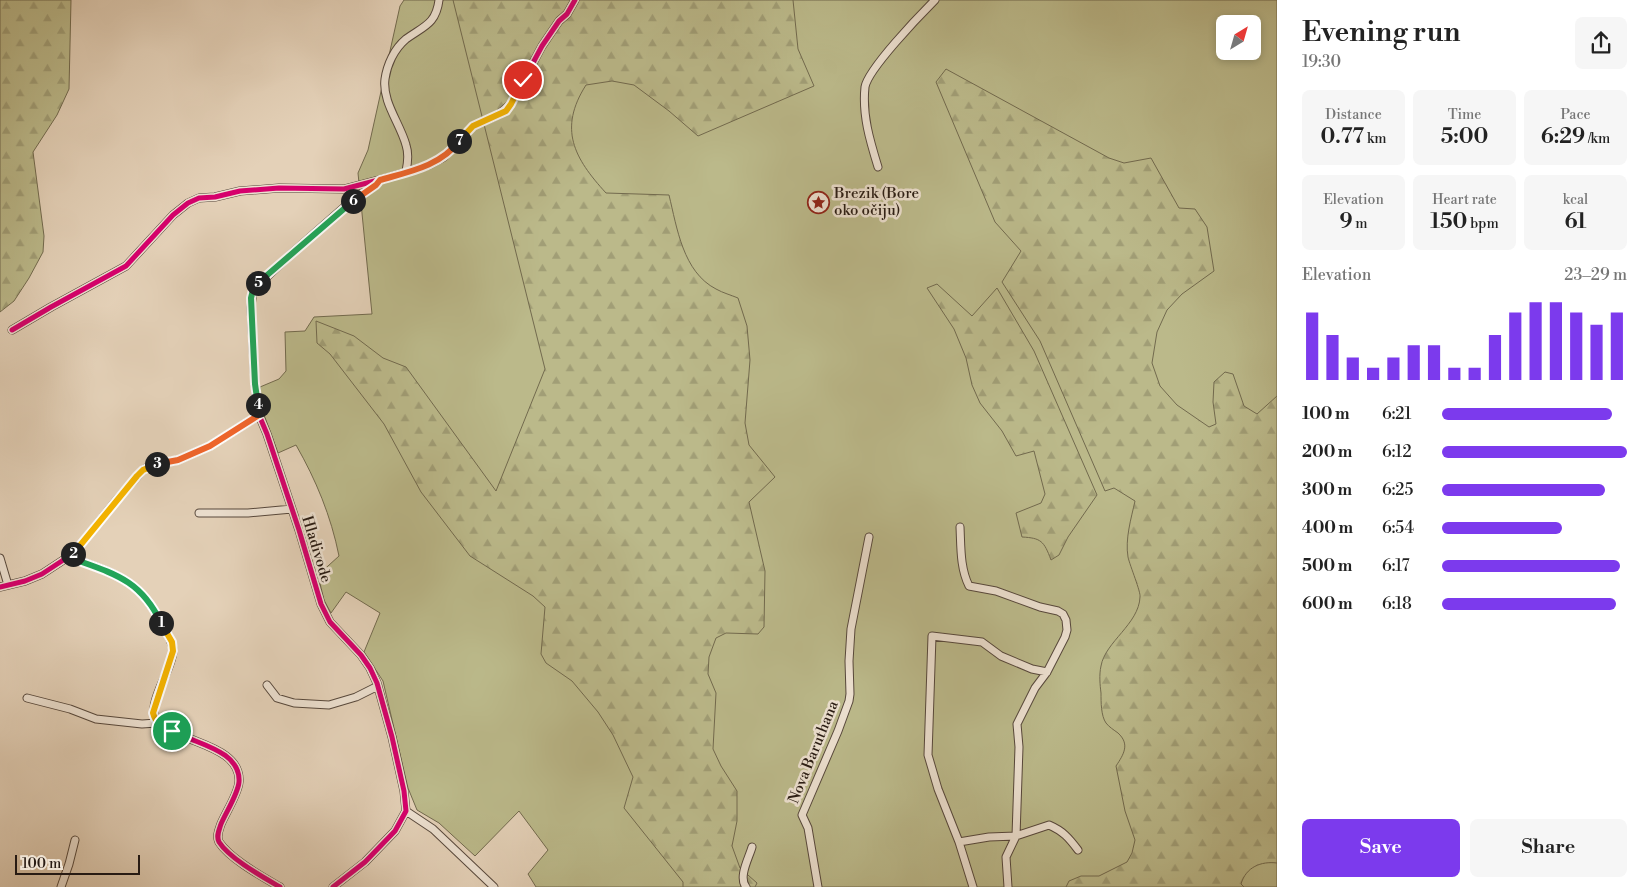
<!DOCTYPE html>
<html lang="en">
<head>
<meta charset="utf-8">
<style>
	:root { --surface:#fff; --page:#f6f6f6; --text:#222; --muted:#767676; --accent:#7c3aed }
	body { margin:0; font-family:"Libre Bodoni",serif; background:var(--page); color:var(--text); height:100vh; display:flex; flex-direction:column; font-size:19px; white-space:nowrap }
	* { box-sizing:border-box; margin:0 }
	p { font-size:16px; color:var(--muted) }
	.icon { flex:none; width:28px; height:28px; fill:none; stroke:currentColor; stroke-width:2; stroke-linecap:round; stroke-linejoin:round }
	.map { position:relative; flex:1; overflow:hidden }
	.details { display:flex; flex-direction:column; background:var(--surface); width:375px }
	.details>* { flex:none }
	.needle { width:32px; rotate:37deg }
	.buttons { position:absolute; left:1216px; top:15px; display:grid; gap:10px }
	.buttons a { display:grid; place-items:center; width:45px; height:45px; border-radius:8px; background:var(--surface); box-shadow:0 2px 8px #0003; font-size:25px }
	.scale { position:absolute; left:15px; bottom:12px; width:125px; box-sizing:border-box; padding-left:5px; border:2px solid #281b13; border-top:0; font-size:14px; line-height:18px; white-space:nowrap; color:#281b13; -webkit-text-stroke:4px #ede1d1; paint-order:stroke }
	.pin { position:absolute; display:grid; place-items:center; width:42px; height:42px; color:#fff; margin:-21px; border:2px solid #fff; border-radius:50%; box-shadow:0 1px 5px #0007 }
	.km { position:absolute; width:25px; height:25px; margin:-12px; border-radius:50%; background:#222; color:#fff; font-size:14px; line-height:25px; text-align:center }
	.round { display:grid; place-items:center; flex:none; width:52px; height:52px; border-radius:8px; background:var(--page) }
	.head { display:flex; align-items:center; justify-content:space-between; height:85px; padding:0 25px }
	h1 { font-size:28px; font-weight:600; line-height:38px }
	.figures { display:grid; grid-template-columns:repeat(3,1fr); gap:8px; height:85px; padding:5px 25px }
	.figures div { display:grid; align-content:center; border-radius:8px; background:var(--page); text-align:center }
	.figures b { font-size:21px; font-weight:600 }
	.figures small { font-size:14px; font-weight:400 }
	.figures p { font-size:14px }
	.chart { height:140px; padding:10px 25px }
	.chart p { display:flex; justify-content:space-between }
	.chart svg { width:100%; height:90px; margin-top:5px; stroke:var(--accent); stroke-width:6 }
	.button { display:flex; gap:10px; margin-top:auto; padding:10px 25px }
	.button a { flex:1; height:58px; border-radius:8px; background:var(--accent); color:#fff; font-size:20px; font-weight:600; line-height:58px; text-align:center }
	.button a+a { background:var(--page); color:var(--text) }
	ul { padding:0 25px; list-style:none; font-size:16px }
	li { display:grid; grid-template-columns:80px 60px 1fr; align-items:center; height:38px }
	li i { height:12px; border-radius:6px; background:var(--accent) }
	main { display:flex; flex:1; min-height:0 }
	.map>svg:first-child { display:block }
	.grass { fill:#bbb98a; stroke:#726a4e; fill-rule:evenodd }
	.forest { fill:url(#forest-firs); stroke:#726a4e }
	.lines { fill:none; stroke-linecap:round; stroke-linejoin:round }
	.minor-casing { stroke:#57483c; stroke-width:9 }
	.minor { stroke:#ede1d1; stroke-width:7 }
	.cycleway-casing { stroke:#ede1d1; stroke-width:8 }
	.cycleway { stroke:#d6006c; stroke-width:5 }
	.split-1-casing { stroke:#fff; stroke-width:10 }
	.split-2-casing { stroke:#fff; stroke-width:10 }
	.split-3-casing { stroke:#fff; stroke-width:10 }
	.split-4-casing { stroke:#fff; stroke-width:10 }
	.split-5-casing { stroke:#fff; stroke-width:10 }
	.split-6-casing { stroke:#fff; stroke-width:10 }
	.split-7-casing { stroke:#fff; stroke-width:10 }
	.split-8-casing { stroke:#fff; stroke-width:10 }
	.split-1 { stroke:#f5b400; stroke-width:6 }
	.split-2 { stroke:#22a559; stroke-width:6 }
	.split-3 { stroke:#f5b400; stroke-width:6 }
	.split-4 { stroke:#f0652b; stroke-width:6 }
	.split-5 { stroke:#22a559; stroke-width:6 }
	.split-6 { stroke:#22a559; stroke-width:6 }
	.split-7 { stroke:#f0652b; stroke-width:6 }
	.split-8 { stroke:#f5b400; stroke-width:6 }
	.labels { text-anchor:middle; stroke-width:5; stroke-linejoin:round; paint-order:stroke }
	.poi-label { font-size:15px; fill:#281b13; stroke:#ede1d1; text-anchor:start }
	.street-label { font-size:15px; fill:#281b13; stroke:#ede1d1 }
</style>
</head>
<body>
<main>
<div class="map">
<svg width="1277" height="887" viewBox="0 0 1277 887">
	<defs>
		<pattern id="forest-firs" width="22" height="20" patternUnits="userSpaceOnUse" patternTransform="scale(1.25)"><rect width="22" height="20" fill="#bbb98a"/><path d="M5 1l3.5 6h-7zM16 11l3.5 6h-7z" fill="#a19e76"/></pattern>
	</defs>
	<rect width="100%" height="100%" fill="#e4d1b8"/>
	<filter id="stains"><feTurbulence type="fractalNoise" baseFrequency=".004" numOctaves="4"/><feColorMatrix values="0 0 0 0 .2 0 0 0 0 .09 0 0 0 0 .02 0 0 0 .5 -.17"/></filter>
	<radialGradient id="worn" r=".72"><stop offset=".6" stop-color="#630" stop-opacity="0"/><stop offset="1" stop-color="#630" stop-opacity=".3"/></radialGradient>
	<!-- grass -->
	<path class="grass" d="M 404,0 L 1277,0 L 1277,887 L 536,887 L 528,874 L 548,850 L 519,811 L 475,856 L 439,823 L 417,810 L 408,788 L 383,681 L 364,652 L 380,613 L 346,592 L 331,613 L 324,600 L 318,575 L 339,556 C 331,516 316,480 296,445 L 278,453 L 263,412 L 260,387 L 279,379 L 286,371 L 285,332 L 305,331 L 314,317 L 372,314 L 358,173 L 368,150 L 400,6 ZM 1225,24 L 1252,24 L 1252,51 L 1225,51 Z"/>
	<!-- forest -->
	<path class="forest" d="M 0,0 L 71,0 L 69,89 L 57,115 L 33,152 L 44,236 L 43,252 L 29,278 L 14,301 L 0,312 Z
		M 453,0 L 793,0 L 798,49 L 814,86 L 698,136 L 669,111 L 634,85 L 612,81 L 586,85 C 558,129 574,158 606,193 L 669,195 C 677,228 683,272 716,289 C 723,293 731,295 738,298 L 747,326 L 750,360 L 745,423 L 749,445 L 775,477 L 749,502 L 765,571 L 764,627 L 758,634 L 726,633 L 716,638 L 709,657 L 708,674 L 716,693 L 713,749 L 721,766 L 737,791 L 737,821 L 732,846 L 740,868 L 757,883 L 755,887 L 683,887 L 683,882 L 624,808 L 633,777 L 613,735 L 598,712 L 572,681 L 546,663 L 541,654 L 545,607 L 533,596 L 470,556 L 421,492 L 384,424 L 330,354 L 317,343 L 316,321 L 354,336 L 383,358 L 406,367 L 496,491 L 545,369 Z
		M 946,69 L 1109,158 L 1124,163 L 1151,158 L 1179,208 L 1195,209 L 1207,227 L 1214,271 L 1182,294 L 1167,310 L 1157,332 L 1152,363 L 1160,386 L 1177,405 L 1209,427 L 1216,424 L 1213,402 L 1214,382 L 1225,372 L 1233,374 L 1244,406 L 1257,414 L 1277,396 L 1277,863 C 1261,861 1246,867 1241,884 L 1244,887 L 1066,887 L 1069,881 L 1081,876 L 1099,876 L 1127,862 L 1132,853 L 1135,840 L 1125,811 L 1116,766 C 1124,754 1130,744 1118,733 C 1114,730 1109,727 1106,723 C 1101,716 1101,702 1101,693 C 1100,685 1099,675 1101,666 C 1105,642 1139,624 1140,597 C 1141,592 1130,566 1128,557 C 1125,539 1131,519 1135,501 L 1114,488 L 1105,491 L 1040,341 L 1002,282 L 1021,251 L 995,222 L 936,82 Z
		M 937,284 L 972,316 L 997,288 L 1034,351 L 1097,495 L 1068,537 L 1059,555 L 1051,560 C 1044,541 1041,538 1022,537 L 1016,513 L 1041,503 L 1045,494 L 1034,451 L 1016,456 L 1002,431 L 980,403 L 972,385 L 966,358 L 954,329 L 927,288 Z"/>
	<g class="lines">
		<defs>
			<path id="minor" d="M 878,167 C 870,141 862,115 865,87 C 868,69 920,15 935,0
				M 406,171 C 408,162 409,154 406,145 C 400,123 382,102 385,79 C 387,65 394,49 406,39 C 424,26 436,24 439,0
				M 12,330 L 51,307 L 126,266 L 173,215 L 188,203 L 199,198 L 215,197 L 240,191 L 279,188 L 344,189 L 390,177 L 429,165 L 444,157 L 473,126 L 498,115 L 511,104 L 542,46 L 559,21 L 567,14 L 575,0
				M 259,415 L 255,384 L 251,307 L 253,290 L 290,255 L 348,204 L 376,185 L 379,181
				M 199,513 L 248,513 L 292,509
				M 960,527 C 961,547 960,568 969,586 L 996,591 L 1040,607 L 1058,611 L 1063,614 L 1066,620 L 1067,630 L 1065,637 L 1047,672 L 1035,688 L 1017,724 L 1019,747 L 1016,836 L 1006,857 L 1008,887
				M 68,557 C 112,573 139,578 161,623 C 166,631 173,641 173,651 C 172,673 141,708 160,726 C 169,730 178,734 188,738 C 207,746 241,755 239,782 C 238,794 226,812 221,824 C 219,830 216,836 219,842 C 230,859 263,877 280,887
				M 0,558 L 8,585
				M 0,587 L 25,581 L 42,574 L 74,553 L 115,502 L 143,470 L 151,465 L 178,460 L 210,446 L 259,415 L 267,434 L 299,530 L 321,604 L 330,622 L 361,655 L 370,668 L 377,683 L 392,737 L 404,791 L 406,811 L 395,831 L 365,862 L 333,887
				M 267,685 L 277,698 L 294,703 L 329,705 L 356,697 L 378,686
				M 27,698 L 70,709 L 96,719 L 142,724 L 157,723
				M 406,811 L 433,829 L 494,887
				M 959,842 L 989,837 L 1016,836 L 1049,825 C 1063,831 1069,838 1078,850
				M 61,887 L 69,864 L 75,840
				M 746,887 C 738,877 749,858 752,847
				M 818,887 L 808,828 L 802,815 L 838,731 L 849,701 L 850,694 L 849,661 L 851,629 L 869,537
				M 973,887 L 959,842 L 938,789 L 928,755 L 932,636 L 982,642 L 1001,656 L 1032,669 L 1047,672"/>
		</defs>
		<!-- minor casing -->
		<use href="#minor" class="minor-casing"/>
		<!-- minor -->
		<use href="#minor" class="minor"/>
		<defs>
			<path id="cycleway" d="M 12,330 L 51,307 L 126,266 L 173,215 L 188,203 L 199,198 L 215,197 L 240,191 L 279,188 L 344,189 L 390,177 L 429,165 L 444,157 L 473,126 L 498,115 L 511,104 L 542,46 L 559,21 L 567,14 L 575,0
				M 68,557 C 112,573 139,578 161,623 C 166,631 173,641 173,651 C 172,673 141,708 160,726 C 169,730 178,734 188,738 C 207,746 241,755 239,782 C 238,794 226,812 221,824 C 219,830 216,836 219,842 C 230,859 263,877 280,887
				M 0,587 L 25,581 L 42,574 L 74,553 L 115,502 L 143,470 L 151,465 L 178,460 L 210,446 L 259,415 L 267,434 L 299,530 L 321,604 L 330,622 L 361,655 L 370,668 L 377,683 L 392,737 L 404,791 L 406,811 L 395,831 L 365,862 L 333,887"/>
		</defs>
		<!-- cycleway casing -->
		<use href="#cycleway" class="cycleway-casing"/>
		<!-- cycleway -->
		<use href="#cycleway" class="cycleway"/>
	</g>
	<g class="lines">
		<defs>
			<path id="split-1" d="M 161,623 L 172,642 L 173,651 L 153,713 C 156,724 162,727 172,731"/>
			<path id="split-2" d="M 73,554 L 68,557 C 111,573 140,578 161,623"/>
			<path id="split-3" d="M 73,554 L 137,476 L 143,470 L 157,464"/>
			<path id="split-4" d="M 157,464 L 178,460 L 210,446 L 259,415 L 258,405"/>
			<path id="split-5" d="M 258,405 L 255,384 L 251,298 L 253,290 L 258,283"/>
			<path id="split-6" d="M 258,283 L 353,201"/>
			<path id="split-7" d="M 353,201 L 376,185 L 380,180 C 408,172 441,166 459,141"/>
			<path id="split-8" d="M 459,141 L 473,126 L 506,111 L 511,104 L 523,80"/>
		</defs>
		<!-- split-1 casing -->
		<use href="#split-1" class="split-1-casing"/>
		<!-- split-2 casing -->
		<use href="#split-2" class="split-2-casing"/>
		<!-- split-3 casing -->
		<use href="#split-3" class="split-3-casing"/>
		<!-- split-4 casing -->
		<use href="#split-4" class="split-4-casing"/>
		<!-- split-5 casing -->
		<use href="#split-5" class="split-5-casing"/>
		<!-- split-6 casing -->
		<use href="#split-6" class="split-6-casing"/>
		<!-- split-7 casing -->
		<use href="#split-7" class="split-7-casing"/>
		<!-- split-8 casing -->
		<use href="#split-8" class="split-8-casing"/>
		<!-- split-1 -->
		<use href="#split-1" class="split-1"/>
		<!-- split-2 -->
		<use href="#split-2" class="split-2"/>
		<!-- split-3 -->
		<use href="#split-3" class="split-3"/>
		<!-- split-4 -->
		<use href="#split-4" class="split-4"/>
		<!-- split-5 -->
		<use href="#split-5" class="split-5"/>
		<!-- split-6 -->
		<use href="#split-6" class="split-6"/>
		<!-- split-7 -->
		<use href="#split-7" class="split-7"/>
		<!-- split-8 -->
		<use href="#split-8" class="split-8"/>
	</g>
	<!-- icons -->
	<defs>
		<symbol id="sight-ring" viewBox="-11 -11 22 22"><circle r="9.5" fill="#ede1d1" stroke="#8f2418" stroke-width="1.5"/><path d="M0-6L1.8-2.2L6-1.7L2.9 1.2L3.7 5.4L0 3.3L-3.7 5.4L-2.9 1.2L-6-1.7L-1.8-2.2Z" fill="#8f2418"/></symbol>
	</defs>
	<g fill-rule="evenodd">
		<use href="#sight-ring" x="806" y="190" width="25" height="25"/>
	</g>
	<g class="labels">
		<!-- poi labels -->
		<g class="poi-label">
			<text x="834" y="198">Brezik (Bore<tspan x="834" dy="17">oko očiju)</tspan></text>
		</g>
		<!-- street labels -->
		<g class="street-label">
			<text transform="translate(317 549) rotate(73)" y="5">Hladivode</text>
			<text transform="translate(813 752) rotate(-68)" y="5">Nova Baruthana</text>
		</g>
	</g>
	<rect width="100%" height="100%" filter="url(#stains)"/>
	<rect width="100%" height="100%" fill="url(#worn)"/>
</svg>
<div class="buttons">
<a><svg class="needle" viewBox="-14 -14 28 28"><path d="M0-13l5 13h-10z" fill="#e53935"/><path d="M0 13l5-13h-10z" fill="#767676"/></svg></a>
</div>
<div class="scale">100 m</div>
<div class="pin" style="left:172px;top:731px;background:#1e9e55"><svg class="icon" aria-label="arrive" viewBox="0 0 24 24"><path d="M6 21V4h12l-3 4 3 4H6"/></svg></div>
<div class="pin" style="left:523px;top:80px;background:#d93025"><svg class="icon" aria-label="check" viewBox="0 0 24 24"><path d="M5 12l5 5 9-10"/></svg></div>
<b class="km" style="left:161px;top:623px">1</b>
<b class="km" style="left:73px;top:554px">2</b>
<b class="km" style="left:157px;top:464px">3</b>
<b class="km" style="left:258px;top:405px">4</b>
<b class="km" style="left:258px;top:283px">5</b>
<b class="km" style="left:353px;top:201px">6</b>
<b class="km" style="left:459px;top:141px">7</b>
</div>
<section class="details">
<div class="head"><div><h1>Evening run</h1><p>19:30</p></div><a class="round"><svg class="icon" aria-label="share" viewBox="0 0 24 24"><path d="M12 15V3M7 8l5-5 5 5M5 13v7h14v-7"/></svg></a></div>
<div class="figures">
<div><p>Distance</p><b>0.77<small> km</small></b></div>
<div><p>Time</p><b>5:00</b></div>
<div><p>Pace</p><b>6:29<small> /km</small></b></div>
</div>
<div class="figures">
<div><p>Elevation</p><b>9<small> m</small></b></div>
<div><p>Heart rate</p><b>150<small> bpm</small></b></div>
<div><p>kcal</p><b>61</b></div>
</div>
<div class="chart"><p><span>Elevation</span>23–29 m</p>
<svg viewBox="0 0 160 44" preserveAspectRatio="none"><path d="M5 44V11M15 44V22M25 44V33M35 44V38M45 44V33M55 44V27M65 44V27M75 44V38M85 44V38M95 44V22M105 44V11M115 44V6M125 44V6M135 44V11M145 44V17M155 44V11"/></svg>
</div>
<ul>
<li><b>100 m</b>6:21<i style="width:92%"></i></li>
<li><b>200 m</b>6:12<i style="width:100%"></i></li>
<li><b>300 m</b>6:25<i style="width:88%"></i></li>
<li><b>400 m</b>6:54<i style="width:65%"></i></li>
<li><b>500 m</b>6:17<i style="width:96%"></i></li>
<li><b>600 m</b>6:18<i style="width:94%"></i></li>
</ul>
<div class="button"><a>Save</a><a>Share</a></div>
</section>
</main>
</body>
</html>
